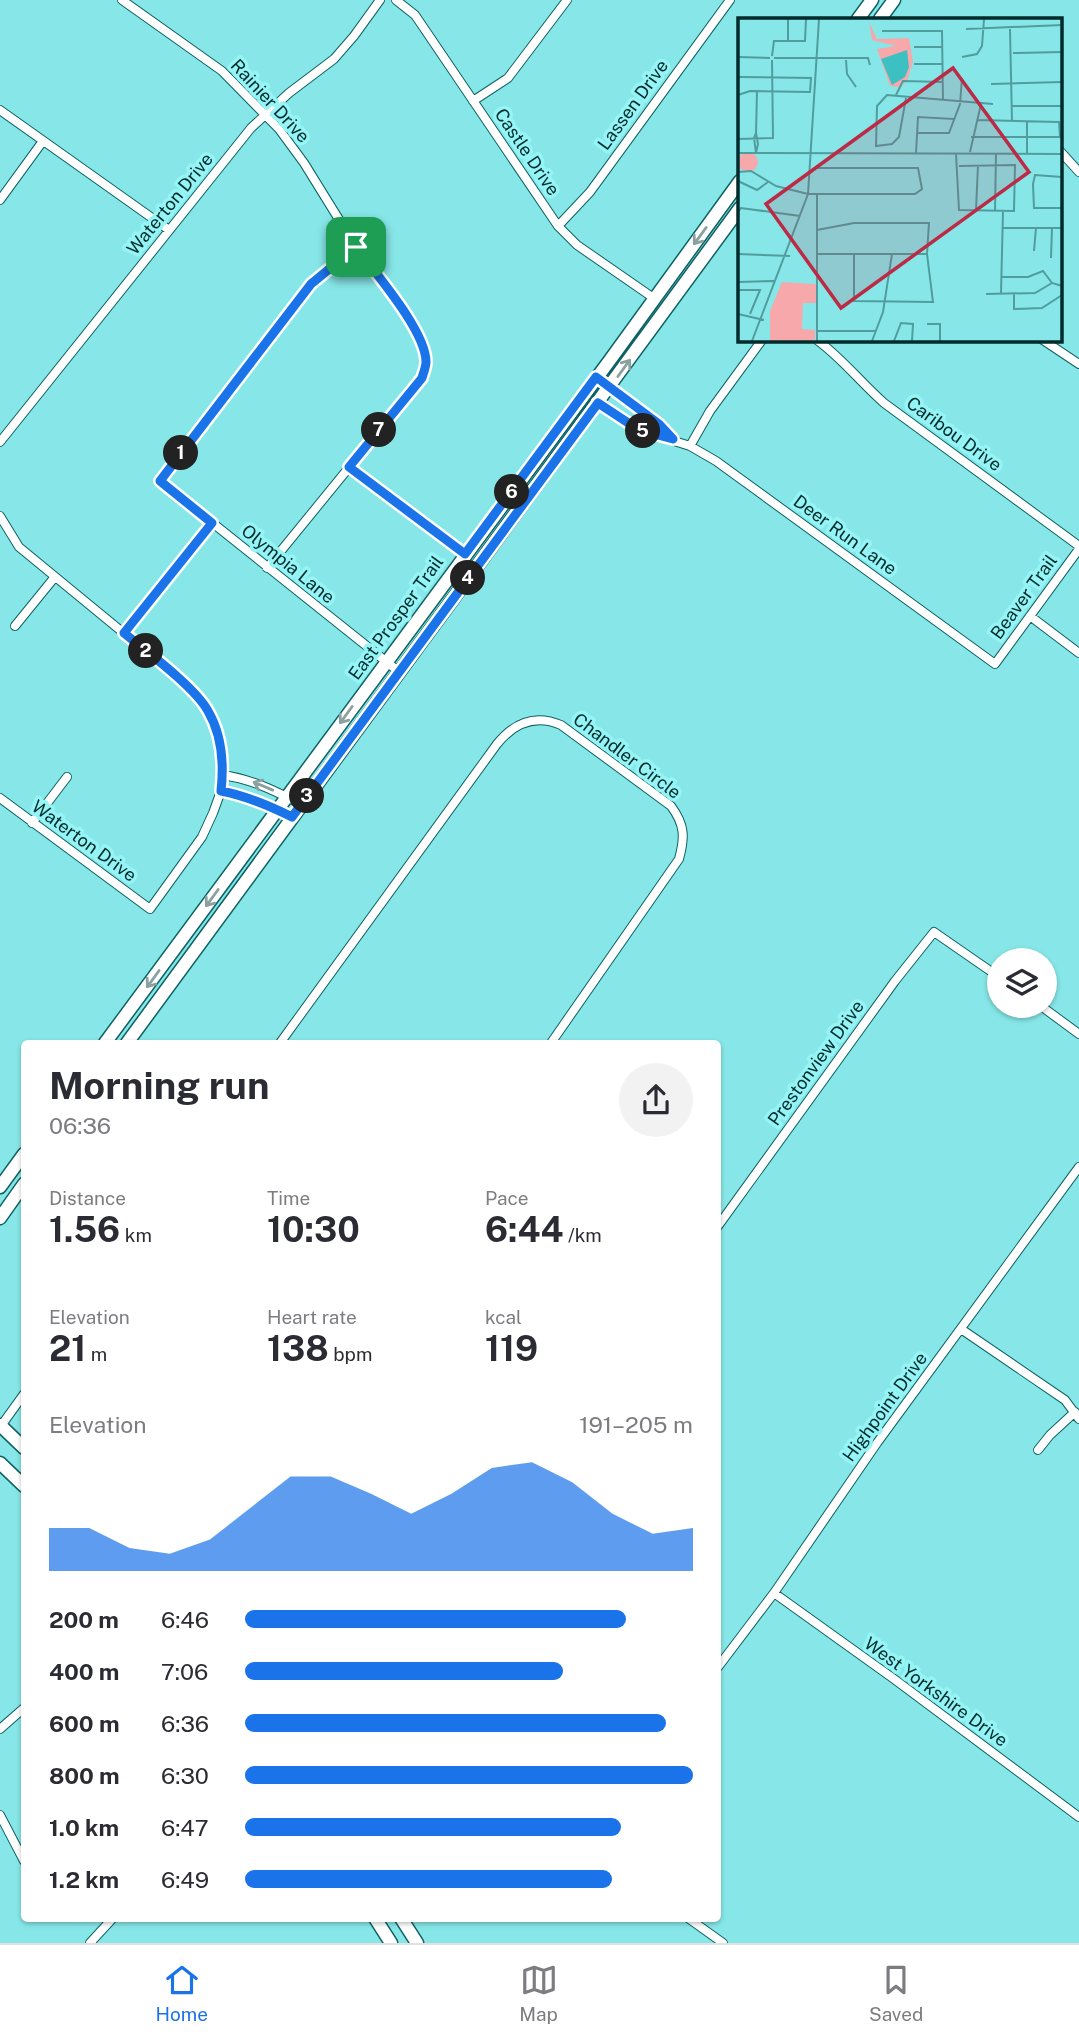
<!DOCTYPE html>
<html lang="en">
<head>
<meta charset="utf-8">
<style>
	:root { --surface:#fff; --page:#f2f2f3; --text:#2b2b33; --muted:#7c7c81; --line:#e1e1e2; --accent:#1a73e8 }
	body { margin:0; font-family:"Public Sans",sans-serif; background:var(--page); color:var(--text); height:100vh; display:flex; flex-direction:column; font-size:26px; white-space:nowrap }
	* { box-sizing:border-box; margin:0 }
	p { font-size:23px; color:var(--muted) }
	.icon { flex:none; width:38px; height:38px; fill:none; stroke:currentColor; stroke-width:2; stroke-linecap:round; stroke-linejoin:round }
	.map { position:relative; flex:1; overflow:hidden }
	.panel { position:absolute; left:21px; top:1040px; width:700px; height:882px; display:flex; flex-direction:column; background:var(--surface); border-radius:7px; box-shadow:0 2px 5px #0004 }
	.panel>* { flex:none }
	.fabs { position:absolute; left:987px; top:948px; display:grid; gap:14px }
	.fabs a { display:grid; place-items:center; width:70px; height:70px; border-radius:50%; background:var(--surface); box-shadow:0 2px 5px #0004; font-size:35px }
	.pin { position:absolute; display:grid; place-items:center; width:60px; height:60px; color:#fff; margin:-30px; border-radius:14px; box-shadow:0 4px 10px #0006 }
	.km { position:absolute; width:35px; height:35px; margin:-18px; border-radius:50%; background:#222; color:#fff; font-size:19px; line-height:35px; text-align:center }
	.round { display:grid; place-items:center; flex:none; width:74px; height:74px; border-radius:37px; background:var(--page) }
	.head { display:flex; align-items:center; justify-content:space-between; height:119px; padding:0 28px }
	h1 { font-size:38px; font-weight:700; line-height:52px }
	.figures { display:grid; grid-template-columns:repeat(3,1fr); gap:10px; height:119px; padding:7px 28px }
	.figures div { display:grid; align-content:center }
	.figures b { font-size:35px; font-weight:700 }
	.figures small { font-size:19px; font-weight:400 }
	.figures p { font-size:19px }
	.chart { height:196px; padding:14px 28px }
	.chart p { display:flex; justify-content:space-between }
	.chart svg { width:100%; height:126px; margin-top:7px; fill:var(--accent); opacity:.7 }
	ul { padding:0 28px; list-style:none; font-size:23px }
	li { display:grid; grid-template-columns:112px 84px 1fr; align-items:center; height:52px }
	li i { height:18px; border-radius:9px; background:var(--accent) }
	.dock { display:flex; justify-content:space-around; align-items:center; height:98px; border-top:2px solid var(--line); background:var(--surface); font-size:19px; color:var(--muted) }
	.dock a { display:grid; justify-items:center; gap:4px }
	.dock .current { color:var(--accent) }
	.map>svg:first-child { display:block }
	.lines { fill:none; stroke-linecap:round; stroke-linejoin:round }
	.minor-casing { stroke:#0e6263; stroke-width:10 }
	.secondary-casing { stroke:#0e6263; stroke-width:15 }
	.primary-casing { stroke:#0e6263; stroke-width:15 }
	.minor { stroke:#fff; stroke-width:8 }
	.secondary { stroke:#fff; stroke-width:12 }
	.primary { stroke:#fff; stroke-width:12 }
	.oneway { stroke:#8ca0a0 }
	.route-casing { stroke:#fff; stroke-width:14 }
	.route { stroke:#1a73e8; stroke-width:9 }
	.labels { text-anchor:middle; stroke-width:7; stroke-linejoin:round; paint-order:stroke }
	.street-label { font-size:18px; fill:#002b2c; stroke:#95f4f5 }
	.inset-road { fill:none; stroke:#519c9d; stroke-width:2 }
	.view { fill:#bc2b45; fill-opacity:0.15; stroke:#bc2b45; stroke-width:3.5 }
	.inset-edge { fill:none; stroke:#002b2c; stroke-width:3.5 }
</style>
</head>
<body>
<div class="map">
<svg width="1079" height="1943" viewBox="0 0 1079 1943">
	<rect width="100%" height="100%" fill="#87e7e8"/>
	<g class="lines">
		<defs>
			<path id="minor" d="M 122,0 L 222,71 L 279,129 L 304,163 L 356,247 L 409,319 L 421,345 L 426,362 L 422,378 L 267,568
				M 396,0 L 415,15 L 558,226 L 577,245 L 655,299
				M 473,101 L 508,78 L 567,0
				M 0,110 L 169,230
				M 1060,151 L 1079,172
				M 0,200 L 43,141
				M 558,226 L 590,192 L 730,0
				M 356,247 L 311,284 L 160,481 L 398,671
				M 817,340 C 843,359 860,382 884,403 L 1079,546
				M 1043,340 L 1079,364
				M 596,378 L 659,424 L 673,439
				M 595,401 L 639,430 L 690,446 L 716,461 L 995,664 L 1079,549
				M 0,442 L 251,128 L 289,93 L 334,59 L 354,36 L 380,0
				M 690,446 L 710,411 L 762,340
				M 349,467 L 465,554
				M 0,516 L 19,547 L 182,681 L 208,709 L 219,739 L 222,775 L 221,791 L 213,813 L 202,837 L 150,909 L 0,798
				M 1030,616 L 1079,653
				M 15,626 L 54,578
				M 123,633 L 212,523
				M 222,775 C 252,779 275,791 301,804
				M 221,791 C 247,796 268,805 292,817
				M 32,823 L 67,777
				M 1041,1006 L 1079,1034
				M 280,1043 L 497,744 C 514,723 535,714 561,725 L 671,806 C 685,825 685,837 679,859 L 551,1043
				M 718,1226 L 895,981 L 934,932 L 999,977
				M 961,1329 L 1065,1400 L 1079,1419
				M 1,1426 L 24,1394
				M 1038,1450 L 1050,1435 L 1075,1412
				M 774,1593 L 894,1679 L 1079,1817
				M 718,1667 L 774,1593 L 877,1443 L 1079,1167
				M 0,1729 L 24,1708
				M 0,1815 L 24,1861
				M 688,1918 L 723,1943
				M 90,1943 L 113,1918"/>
			<path id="secondary" d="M 858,19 L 872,0
				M 880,19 L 894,0
				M 105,1043 L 610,360 L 740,181
				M 127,1043 L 740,208
				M 0,1187 L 24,1154
				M 0,1218 L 24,1184"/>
			<path id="primary" d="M 0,1425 L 24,1448
				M 0,1463 L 24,1486
				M 375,1918 L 391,1943
				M 401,1918 L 417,1943"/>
		</defs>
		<!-- minor casing -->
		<use href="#minor" class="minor-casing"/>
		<!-- secondary casing -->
		<use href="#secondary" class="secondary-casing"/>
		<!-- primary casing -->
		<use href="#primary" class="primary-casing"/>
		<!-- minor -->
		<use href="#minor" class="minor"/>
		<!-- secondary -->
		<use href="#secondary" class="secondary"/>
		<!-- primary -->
		<use href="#primary" class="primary"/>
	</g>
	<!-- one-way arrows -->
	<defs><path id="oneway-shaft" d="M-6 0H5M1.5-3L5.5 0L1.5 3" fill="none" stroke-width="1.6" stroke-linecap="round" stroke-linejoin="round" transform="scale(1.75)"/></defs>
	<g class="oneway">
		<use href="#oneway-shaft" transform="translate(700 236) rotate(126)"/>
		<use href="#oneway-shaft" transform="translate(624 368) rotate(-54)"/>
		<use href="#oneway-shaft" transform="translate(346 715) rotate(126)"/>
		<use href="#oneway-shaft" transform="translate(263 786) rotate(-157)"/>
		<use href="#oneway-shaft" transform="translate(212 898) rotate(126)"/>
		<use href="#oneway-shaft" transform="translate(153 979) rotate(126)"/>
	</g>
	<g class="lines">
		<defs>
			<path id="route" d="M 356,247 C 375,273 426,331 426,362 C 426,367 423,374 422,378 L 349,467 L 465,554 L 596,377 L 659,424 L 673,439 L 639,430 L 598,403 L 292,817 C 268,805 247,796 221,791 C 224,764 222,735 208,711 C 195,687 146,651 124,633 L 212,523 L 160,481 L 311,284 Z"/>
		</defs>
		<!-- route casing -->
		<use href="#route" class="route-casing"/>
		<!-- route -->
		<use href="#route" class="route"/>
	</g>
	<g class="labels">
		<!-- street labels -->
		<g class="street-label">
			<text transform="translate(270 101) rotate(47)" y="6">Rainier Drive</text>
			<text transform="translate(633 105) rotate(-54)" y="6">Lassen Drive</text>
			<text transform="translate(527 152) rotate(56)" y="6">Castle Drive</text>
			<text transform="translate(170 204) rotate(-51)" y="6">Waterton Drive</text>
			<text transform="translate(954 434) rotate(36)" y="6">Caribou Drive</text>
			<text transform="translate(845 535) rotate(36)" y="6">Deer Run Lane</text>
			<text transform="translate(288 564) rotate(39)" y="6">Olympia Lane</text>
			<text transform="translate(1024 597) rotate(-54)" y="6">Beaver Trail</text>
			<text transform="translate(396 618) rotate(-54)" y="6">East Prosper Trail</text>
			<text transform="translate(627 756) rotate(37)" y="6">Chandler Circle</text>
			<text transform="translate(84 841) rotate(36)" y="6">Waterton Drive</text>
			<text transform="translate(816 1063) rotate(-54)" y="6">Prestonview Drive</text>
			<text transform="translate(885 1407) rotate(-54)" y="6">Highpoint Drive</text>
			<text transform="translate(936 1692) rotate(36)" y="6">West Yorkshire Drive</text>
		</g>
	</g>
	<!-- overview -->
	<g transform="translate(738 18)">
		<rect width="324" height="324" fill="#87e7e8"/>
		<path d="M 44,264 L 78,266 L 78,285 L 65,285 L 64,311 L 77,312 L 77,323 L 32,323 L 32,293 Z" fill="#f6a8ab"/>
		<path d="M 131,4 L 139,21 L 171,20 L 175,44 L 169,63 L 161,69 L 152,68 L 139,31 L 158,28 L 134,22 ZM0 144a10 10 0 1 1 20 0a10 10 0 1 1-20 0Z" fill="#f6a8ab"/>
		<path d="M 169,32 L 171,49 L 167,59 L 154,67 L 143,41 Z" fill="#3dc0c2"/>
		<path class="inset-road" d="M 50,1 L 50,23M 228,11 L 324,7M 272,11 L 274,104M 144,13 L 204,13 L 205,82M 176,29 L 205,29M 275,35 L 324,34M 34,38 L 36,23 L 67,23 L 68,1M 0,39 L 32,40M 224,39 L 239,36 L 244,28 L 246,1M 36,40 L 130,40 L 132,47M 108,42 L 109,56 L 118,69M 176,46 L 205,46M 0,59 L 73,60 L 72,74 L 12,73 L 0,77M 253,66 L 324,64M 158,77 L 165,63 L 205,64M 0,80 L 0,104M 168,80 L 161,119 L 154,126 L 138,128 L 139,88 L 149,77 L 255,86M 274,88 L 324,88M 289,104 L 289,136M 18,115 L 19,73M 18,115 L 20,126 L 18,135 L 16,120 ZM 179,115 L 211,115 L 222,86 L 224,60M 233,119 L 322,119 L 321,104 L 239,102M 0,121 L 35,120 L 34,42M 232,134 L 243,86M 0,135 L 324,136M 178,135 L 180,99 L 216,101M 218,136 L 221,192 L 276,193 L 277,147 L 221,148M 0,154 L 13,153 L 38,168 L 70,176 L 177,176 L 184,171 L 180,150 L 78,150M 324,159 L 297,157 L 295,166 L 296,190 L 324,190M 0,163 L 19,172 L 30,164M 238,192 L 240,147M 257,193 L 258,136M 0,194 L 3,190 L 62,198M 265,210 L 324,210M 79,212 L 116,205 L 191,205 L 189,236 L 195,284 L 116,283 L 116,236M 296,233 L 298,210M 0,236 L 52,238M 78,236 L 188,236M 313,240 L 314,210M 263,259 L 290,259 L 305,253 L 314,265 L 324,268M 0,264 L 36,263M 0,272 L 22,272 L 12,296M 263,275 L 265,193M 276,275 L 276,291 L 304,290 L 324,277M 248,276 L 297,275 L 314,265M 0,296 L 26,302M 189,306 L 202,306 L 202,323M 79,313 L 138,313M 14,323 L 70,176 L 81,1M 79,323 L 79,176M 134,323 L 145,294 L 154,236M 156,323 L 163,305 L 175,306 L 174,323"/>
		<path class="view" d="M 215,50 L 291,154 L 103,290 L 28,186 Z"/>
		<rect width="324" height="324" class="inset-edge"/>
	</g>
</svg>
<div class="fabs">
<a><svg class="icon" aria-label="layers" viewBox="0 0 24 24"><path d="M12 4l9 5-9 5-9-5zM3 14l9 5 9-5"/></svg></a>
</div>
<div class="pin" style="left:356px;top:247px;background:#1e9e55"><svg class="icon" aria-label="arrive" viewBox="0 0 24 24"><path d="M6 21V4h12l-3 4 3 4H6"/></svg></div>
<b class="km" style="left:181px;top:453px">1</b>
<b class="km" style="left:146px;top:651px">2</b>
<b class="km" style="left:307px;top:796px">3</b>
<b class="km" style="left:468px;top:578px">4</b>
<b class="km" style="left:643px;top:431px">5</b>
<b class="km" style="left:512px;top:492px">6</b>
<b class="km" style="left:379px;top:430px">7</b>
<section class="panel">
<div class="head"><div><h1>Morning run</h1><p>06:36</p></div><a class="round"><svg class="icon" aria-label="share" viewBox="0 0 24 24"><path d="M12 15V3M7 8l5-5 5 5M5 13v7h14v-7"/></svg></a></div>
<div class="figures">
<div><p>Distance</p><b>1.56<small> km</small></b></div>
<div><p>Time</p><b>10:30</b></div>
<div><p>Pace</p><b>6:44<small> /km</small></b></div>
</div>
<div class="figures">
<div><p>Elevation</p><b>21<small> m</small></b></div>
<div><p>Heart rate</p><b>138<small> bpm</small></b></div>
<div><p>kcal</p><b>119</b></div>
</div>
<div class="chart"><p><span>Elevation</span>191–205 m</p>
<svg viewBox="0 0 160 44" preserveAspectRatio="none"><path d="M0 44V29L10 29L20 36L30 38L40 33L50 22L60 11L70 11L80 17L90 24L100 17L110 8L120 6L130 13L140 24L150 31L160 29V44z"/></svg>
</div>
<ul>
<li><b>200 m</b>6:46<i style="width:85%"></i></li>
<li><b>400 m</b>7:06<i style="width:71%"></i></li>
<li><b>600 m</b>6:36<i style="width:94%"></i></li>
<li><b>800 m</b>6:30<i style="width:100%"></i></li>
<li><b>1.0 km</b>6:47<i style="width:84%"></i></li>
<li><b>1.2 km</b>6:49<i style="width:82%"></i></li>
</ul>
</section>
</div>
<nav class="dock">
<a class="current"><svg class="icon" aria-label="home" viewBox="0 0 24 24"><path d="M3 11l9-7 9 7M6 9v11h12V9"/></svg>Home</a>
<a><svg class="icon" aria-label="map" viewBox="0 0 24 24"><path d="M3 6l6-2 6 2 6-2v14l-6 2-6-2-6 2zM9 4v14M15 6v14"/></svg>Map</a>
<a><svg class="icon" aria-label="saved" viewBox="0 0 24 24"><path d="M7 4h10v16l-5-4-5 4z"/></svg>Saved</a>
</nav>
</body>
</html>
